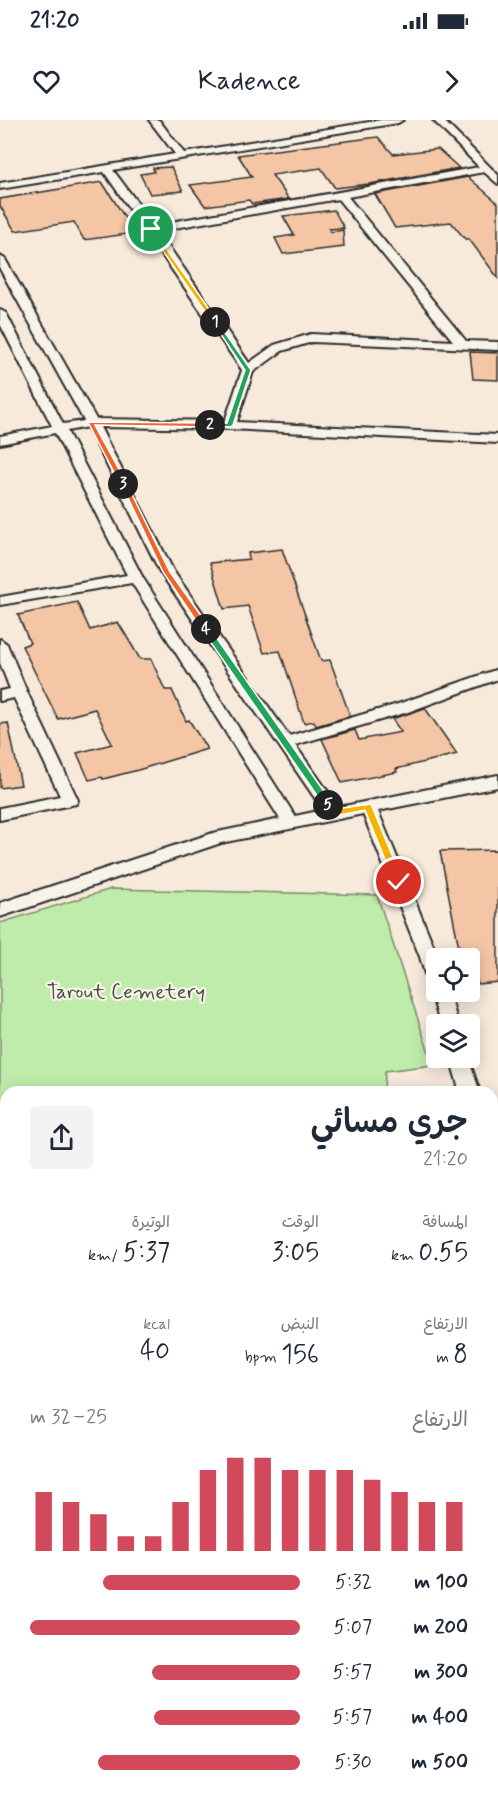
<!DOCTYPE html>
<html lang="ar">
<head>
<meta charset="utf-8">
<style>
	:root { --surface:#fff; --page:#f2f2f3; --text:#1f2937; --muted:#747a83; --accent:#d1495b }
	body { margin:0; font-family:Mynerve,"Playpen Sans Arabic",sans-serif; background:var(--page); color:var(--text); direction:rtl; height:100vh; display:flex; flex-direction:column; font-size:22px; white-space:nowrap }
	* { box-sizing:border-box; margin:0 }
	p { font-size:20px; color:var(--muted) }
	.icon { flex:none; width:33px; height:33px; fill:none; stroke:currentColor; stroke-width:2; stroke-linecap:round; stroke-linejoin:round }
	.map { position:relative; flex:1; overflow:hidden; direction:ltr }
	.sheet { position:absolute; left:0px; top:966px; width:498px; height:712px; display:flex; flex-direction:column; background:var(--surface); border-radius:18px 18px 0 0; box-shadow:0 3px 15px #0003; direction:rtl }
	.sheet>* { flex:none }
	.buttons { position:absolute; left:426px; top:828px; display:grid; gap:12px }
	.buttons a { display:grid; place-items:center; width:54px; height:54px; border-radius:6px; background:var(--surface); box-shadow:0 3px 15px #0003; font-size:30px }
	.pin { position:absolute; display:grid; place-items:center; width:51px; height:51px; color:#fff; margin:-26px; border:3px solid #fff; border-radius:50%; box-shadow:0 2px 6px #0007 }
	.km { position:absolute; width:30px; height:30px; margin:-15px; border-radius:50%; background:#222; color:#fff; font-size:16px; line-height:30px; text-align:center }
	.round { display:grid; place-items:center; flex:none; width:63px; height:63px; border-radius:6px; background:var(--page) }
	.overview { display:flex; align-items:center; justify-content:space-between; height:102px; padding:0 30px }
	h1 { font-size:33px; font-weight:600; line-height:45px }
	.stats { display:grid; grid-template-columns:repeat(3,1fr); gap:9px; height:102px; padding:6px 30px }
	.stats div { display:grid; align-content:center }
	.stats b { font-size:26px; font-weight:600 }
	.stats small { font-size:16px; font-weight:400 }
	.stats p { font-size:16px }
	.chart { height:168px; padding:12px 30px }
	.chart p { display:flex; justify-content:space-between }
	.chart svg { width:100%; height:108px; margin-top:6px; stroke:var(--accent); stroke-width:6 }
	ul { padding:0 30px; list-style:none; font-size:20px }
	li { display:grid; grid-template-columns:96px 72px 1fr; align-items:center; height:45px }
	li i { height:15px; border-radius:8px; background:var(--accent) }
	.status { display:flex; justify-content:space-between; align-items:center; height:42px; padding:0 30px; background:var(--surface); direction:ltr }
	.status svg { height:16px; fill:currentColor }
	header { display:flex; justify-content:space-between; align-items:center; height:78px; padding:0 30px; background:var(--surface); font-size:27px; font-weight:600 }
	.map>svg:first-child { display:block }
	.green { fill:#bfecaa; stroke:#758c6a; stroke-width:1.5 }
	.building { fill:#f5c6a5; stroke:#2b2b2b; stroke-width:1.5 }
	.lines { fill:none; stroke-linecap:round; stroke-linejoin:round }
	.minor-casing { stroke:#2b2b2b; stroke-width:4 }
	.minor { fill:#f7f3e8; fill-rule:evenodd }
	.split-1 { fill:#f5b400; stroke:#fff; stroke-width:1.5 }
	.split-2 { fill:#22a559; stroke:#fff; stroke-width:1.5 }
	.split-3 { fill:#f0652b; stroke:#fff; stroke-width:1.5 }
	.split-4 { fill:#f0652b; stroke:#fff; stroke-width:1.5 }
	.split-5 { fill:#22a559; stroke:#fff; stroke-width:1.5 }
	.split-6 { fill:#f5b400; stroke:#fff; stroke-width:1.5 }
	.labels { text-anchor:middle; stroke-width:4.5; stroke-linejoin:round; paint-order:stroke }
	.park-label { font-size:21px; fill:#495244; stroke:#f7f3e8 }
</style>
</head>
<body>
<div class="status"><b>21:20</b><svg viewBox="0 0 49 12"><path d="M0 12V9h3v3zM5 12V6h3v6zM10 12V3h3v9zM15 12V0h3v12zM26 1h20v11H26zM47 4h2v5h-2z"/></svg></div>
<header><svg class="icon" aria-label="forward" viewBox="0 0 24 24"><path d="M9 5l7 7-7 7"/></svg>Kadence<svg class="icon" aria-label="heart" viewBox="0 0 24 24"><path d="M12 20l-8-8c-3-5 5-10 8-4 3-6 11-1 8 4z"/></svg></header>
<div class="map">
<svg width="498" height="1678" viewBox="0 0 498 1678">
	<rect width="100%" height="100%" fill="#f7eadb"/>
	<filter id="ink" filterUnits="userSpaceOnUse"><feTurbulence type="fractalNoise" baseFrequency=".0167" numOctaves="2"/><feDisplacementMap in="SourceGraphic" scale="12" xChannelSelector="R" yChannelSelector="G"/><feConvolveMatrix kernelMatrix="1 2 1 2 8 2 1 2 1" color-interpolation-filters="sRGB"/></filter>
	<g filter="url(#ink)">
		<!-- green -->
		<path class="green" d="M 111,769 L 377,775 L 433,945 L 385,951 L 384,972 L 6,972 L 6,1227 L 0,1229 L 0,803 Z"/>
		<!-- building -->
		<path class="building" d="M 378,17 L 393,34 L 438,29 L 459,48 L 369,64 L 335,68 L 321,48 L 272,55 L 289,79 L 252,84 L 249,80 L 205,86 L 190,65 L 252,57 L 238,35 Z
			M 171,47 L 183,71 L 150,74 L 140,54 L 154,52 L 153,48 Z
			M 468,57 L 498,83 L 498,158 L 469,119 L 465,119 L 451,102 L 395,108 L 375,74 Z
			M 102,62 L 135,113 L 84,120 L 74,102 L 15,111 L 0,86 L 0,79 Z
			M 334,90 L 344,108 L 329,109 L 331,112 L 343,110 L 344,127 L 283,134 L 275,118 L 294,115 L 283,96 Z
			M 470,232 L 498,233 L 498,260 L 473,259 Z
			M 282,429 L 321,541 L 330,540 L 350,596 L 316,606 L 314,601 L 304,603 L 280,531 L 264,533 L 248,486 L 224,489 L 210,443 L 249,439 L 248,433 Z
			M 77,482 L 90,510 L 118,502 L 140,539 L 151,539 L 165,570 L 172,570 L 186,601 L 189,600 L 207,629 L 138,650 L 103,659 L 102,657 L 89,660 L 77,633 L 112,624 L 95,589 L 58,599 L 22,526 L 30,523 L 18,495 Z
			M 425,588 L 457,634 L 396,649 L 397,652 L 342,663 L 322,619 L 355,610 L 359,620 L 401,612 L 392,599 Z
			M 8,603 L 21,665 L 0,668 L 0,604 Z
			M 498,730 L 498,862 L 478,864 L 470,838 L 461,838 L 440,731 Z"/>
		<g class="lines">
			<defs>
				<path id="minor" d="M 149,0 L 159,0 L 184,33 L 381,0 L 403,0 L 398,3 L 113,50 L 154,105 L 479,47 L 433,0 L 443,0 L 498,55 L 498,64 L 484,52 L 348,77 L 466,221 L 498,222 L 498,230 L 312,222 L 282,231 L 253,252 L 237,302 L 498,315 L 498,323 L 230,309 L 100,307 L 174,452 L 289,616 L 398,584 L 498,549 L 498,559 L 408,592 L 295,625 L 339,687 L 498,655 L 498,667 L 378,691 L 438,837 L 436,872 L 449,872 L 458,904 L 440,904 L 431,872 L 433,867 L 427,861 L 420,837 L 363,694 L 221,723 L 0,797 L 0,783 L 213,713 L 280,699 L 132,463 L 0,485 L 0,477 L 127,455 L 55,313 L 0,324 L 0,316 L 52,306 L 0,204 L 0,190 L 6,193 L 63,304 L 84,301 L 0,149 L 0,136 L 5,139 L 96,299 L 225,301 L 242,250 L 104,52 L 0,69 L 0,63 L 175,34 ZM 338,79 L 453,221 L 311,214 L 274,225 L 249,243 L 158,111 ZM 88,307 L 160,452 L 323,690 L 295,696 L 143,458 L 67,311 Z
					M 0,519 L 7,524 L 27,572 L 78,680 L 76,684 L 0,700 L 0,688 L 60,676 L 14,578 L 0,581 L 0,571 L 10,569 L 0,543 Z
					M 450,938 L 468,938 L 480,972 L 460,972 Z
					M 492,1038 L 498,1040 L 498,1076 L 492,1074 Z"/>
			</defs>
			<!-- minor casing -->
			<use href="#minor" class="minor-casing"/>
			<!-- minor -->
			<use href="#minor" class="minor"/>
		</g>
	</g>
	<!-- split-1 -->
	<path class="split-1" d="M 151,107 L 218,202 L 217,203 L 212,202 L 148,109 Z"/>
	<!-- split-2 -->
	<path class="split-2" d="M 212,201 L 217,201 L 251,250 L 233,305 L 230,307 L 207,305 L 227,303 L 245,250 Z"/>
	<!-- split-3 -->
	<path class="split-3" d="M 88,302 L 210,303 L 214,305 L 210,307 L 95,305 L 127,364 L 123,366 L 120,364 Z"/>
	<!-- split-4 -->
	<path class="split-4" d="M 121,363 L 127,364 L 170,452 L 209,507 L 209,511 L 203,511 L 163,452 Z"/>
	<!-- split-5 -->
	<path class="split-5" d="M 206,507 L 209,507 L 332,683 L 332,687 L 325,687 L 203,511 L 202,509 Z"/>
	<!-- split-6 -->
	<path class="split-6" d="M 328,682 L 336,689 L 371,684 L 403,762 L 402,764 L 399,765 L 394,762 L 365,690 L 334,696 L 324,685 Z"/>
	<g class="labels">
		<!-- park labels -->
		<g class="park-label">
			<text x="126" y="878">Tarout Cemetery</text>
		</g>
	</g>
</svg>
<div class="buttons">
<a><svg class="icon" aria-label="locate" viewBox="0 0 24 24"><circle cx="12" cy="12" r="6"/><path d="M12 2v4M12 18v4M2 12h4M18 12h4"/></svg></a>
<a><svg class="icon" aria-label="layers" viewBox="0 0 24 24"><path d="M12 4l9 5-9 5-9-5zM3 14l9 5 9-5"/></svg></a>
</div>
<div class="pin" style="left:151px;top:109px;background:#1e9e55"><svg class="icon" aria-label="arrive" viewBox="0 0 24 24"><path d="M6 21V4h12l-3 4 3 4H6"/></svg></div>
<div class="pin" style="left:399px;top:762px;background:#d93025"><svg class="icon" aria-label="check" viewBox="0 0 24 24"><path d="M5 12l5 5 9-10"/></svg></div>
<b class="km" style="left:215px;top:202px">1</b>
<b class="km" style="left:210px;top:305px">2</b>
<b class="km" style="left:123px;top:364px">3</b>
<b class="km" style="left:206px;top:509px">4</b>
<b class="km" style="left:328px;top:685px">5</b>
<section class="sheet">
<div class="overview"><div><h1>جري مسائي</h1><p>21:20</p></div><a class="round"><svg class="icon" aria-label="share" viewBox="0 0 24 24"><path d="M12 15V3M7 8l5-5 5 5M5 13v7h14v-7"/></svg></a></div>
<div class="stats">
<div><p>المسافة</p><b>0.55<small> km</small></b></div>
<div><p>الوقت</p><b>3:05</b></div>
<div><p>الوتيرة</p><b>5:37<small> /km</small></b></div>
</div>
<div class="stats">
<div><p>الارتفاع</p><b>8<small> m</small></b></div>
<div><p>النبض</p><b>156<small> bpm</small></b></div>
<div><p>kcal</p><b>40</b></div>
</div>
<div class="chart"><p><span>الارتفاع</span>25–32 m</p>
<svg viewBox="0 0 160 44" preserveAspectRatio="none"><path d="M5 44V20M15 44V24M25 44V29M35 44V38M45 44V38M55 44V24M65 44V11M75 44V6M85 44V6M95 44V11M105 44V11M115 44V11M125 44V15M135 44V20M145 44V24M155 44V24"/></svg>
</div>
<ul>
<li><b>100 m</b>5:32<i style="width:73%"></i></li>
<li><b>200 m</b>5:07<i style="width:100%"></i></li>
<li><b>300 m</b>5:57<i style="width:55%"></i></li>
<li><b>400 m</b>5:57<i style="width:54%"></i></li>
<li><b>500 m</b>5:30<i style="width:75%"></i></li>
</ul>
</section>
</div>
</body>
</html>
